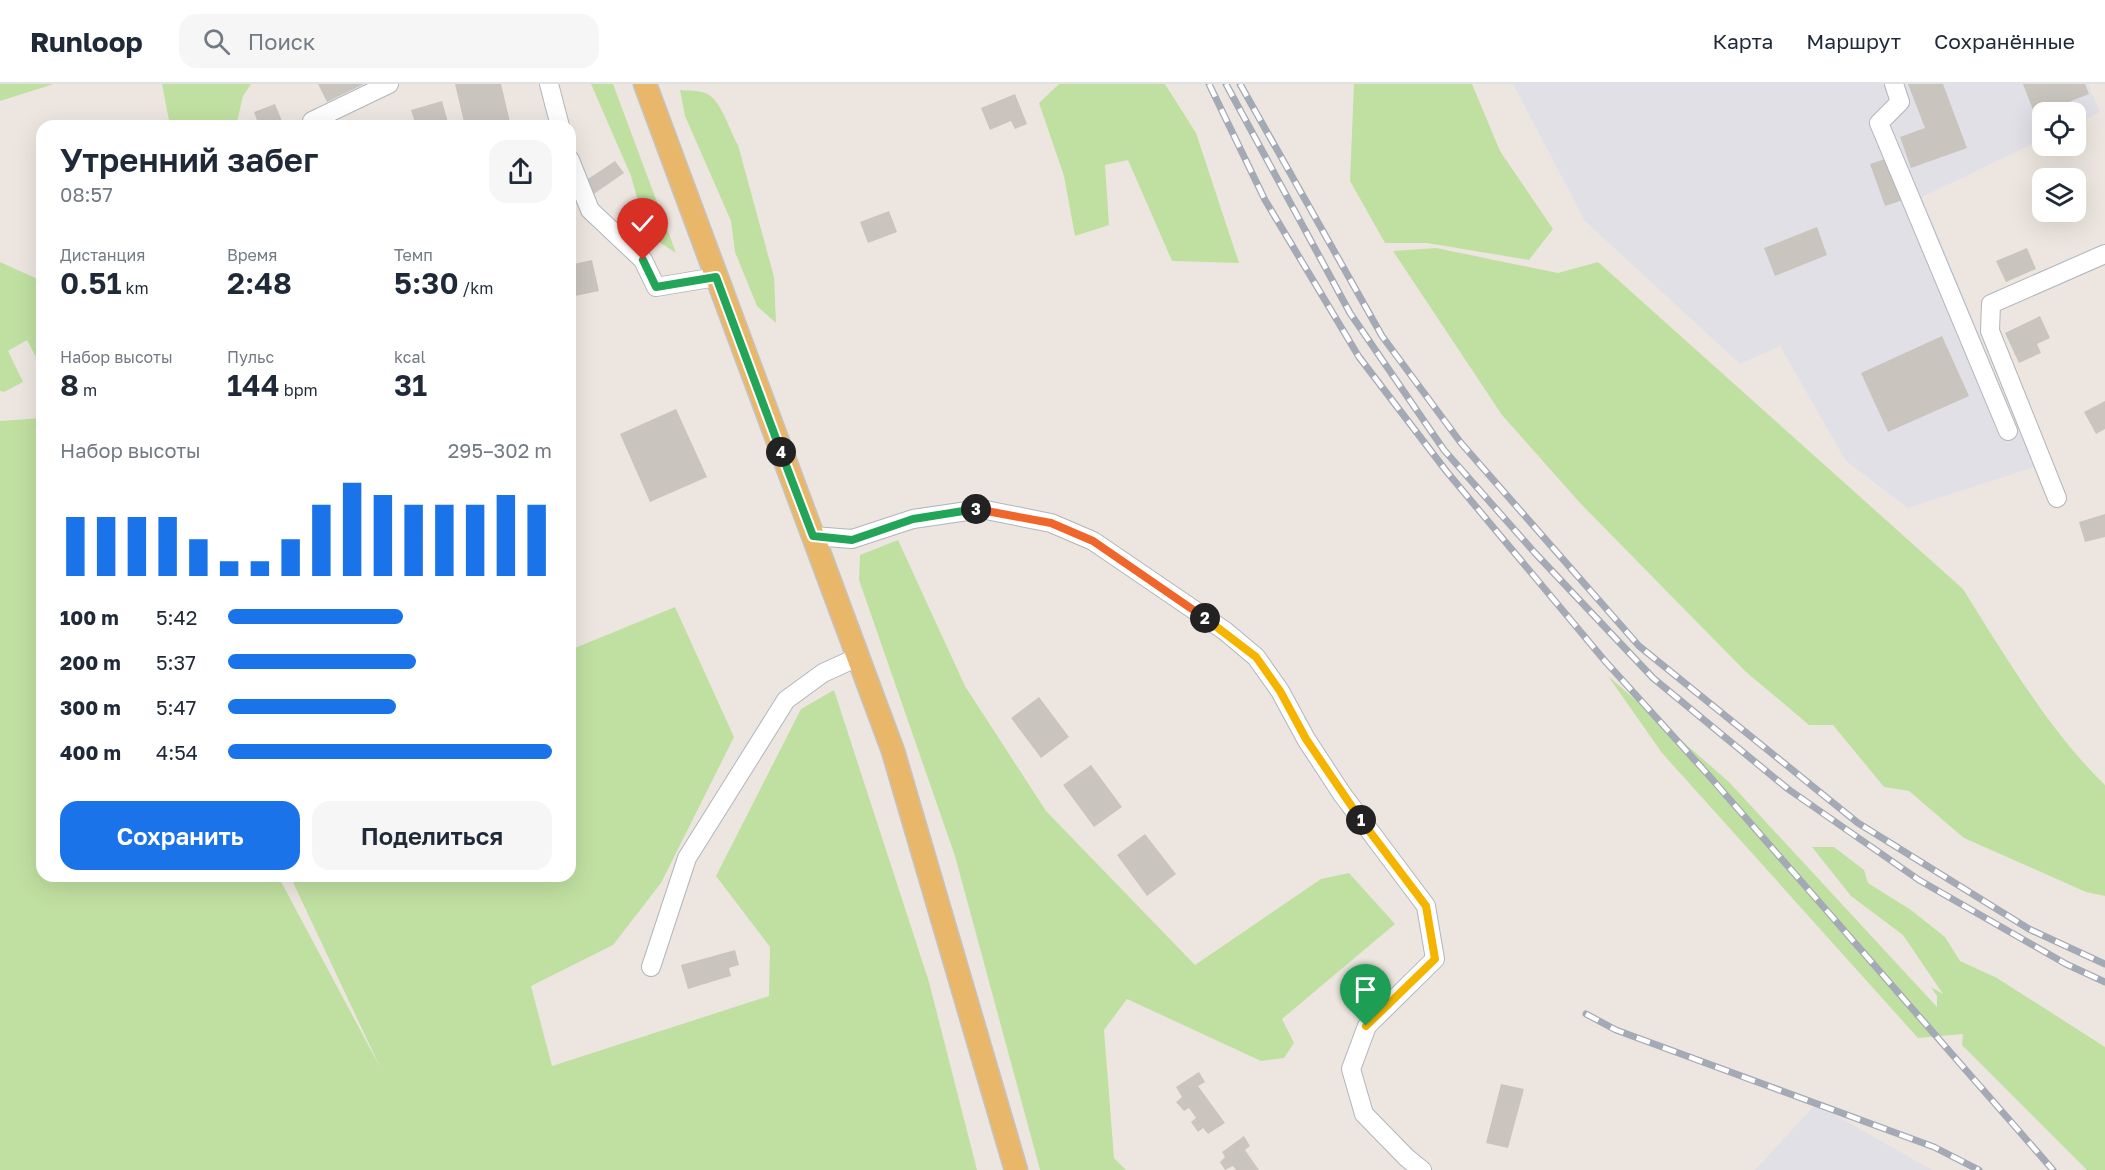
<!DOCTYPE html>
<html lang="ru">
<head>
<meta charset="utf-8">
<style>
	:root { --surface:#fff; --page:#f6f6f7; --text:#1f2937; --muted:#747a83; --line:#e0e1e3; --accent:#1a73e8 }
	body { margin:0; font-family:"Golos Text",sans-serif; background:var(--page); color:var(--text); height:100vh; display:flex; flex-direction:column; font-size:22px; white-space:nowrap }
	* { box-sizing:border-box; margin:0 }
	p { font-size:20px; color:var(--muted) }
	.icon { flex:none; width:33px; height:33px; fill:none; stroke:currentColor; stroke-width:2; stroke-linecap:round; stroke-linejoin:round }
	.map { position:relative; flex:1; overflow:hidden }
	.drawer { position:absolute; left:36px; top:36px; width:540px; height:762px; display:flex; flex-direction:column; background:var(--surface); border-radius:18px; box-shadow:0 6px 24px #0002 }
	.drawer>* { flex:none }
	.controls { position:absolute; left:2032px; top:18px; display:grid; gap:12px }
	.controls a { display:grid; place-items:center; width:54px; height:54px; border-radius:12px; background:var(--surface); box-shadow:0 6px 24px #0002; font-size:30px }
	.pin { position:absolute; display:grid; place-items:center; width:51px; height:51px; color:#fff; margin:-62px -26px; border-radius:50% 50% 50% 0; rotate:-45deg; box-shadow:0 0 6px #0007 }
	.pin .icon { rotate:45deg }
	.km { position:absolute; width:30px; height:30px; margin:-15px; border-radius:50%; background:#222; color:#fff; font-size:16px; line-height:30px; text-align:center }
	.round { display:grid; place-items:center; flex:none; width:63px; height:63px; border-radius:18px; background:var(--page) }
	.head { display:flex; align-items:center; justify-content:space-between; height:102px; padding:0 24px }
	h1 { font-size:33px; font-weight:600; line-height:45px }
	.metrics { display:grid; grid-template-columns:repeat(3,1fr); gap:9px; height:102px; padding:6px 24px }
	.metrics div { display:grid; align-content:center }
	.metrics b { font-size:30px; font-weight:600 }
	.metrics small { font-size:16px; font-weight:400 }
	.metrics p { font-size:16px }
	.chart { height:168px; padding:12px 24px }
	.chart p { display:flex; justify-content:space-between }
	.chart svg { width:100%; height:108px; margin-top:6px; stroke:var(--accent); stroke-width:6 }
	.action { display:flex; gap:12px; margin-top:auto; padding:12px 24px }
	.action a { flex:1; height:69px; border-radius:18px; background:var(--accent); color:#fff; font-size:24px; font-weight:600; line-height:69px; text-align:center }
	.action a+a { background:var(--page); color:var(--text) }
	ul { padding:0 24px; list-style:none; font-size:20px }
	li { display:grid; grid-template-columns:96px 72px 1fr; align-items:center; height:45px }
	li i { height:15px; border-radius:8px; background:var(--accent) }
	header { display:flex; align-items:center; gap:36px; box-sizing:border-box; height:84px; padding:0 30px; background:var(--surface); border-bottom:2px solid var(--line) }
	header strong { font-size:28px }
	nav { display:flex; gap:33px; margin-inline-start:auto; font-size:21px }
	.search { width:420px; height:54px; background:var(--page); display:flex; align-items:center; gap:15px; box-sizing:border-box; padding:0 21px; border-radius:18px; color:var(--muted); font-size:22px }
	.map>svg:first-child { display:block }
	.industrial { fill:#e1e0e6 }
	.green { fill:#c0e0a1 }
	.building { fill:#c9c4be }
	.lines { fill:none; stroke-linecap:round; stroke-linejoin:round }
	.minor-casing { stroke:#b1b5bc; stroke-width:20 }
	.major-casing { stroke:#c4c4c4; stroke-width:25 }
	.minor { stroke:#fff; stroke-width:18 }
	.major { stroke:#e8b76a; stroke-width:22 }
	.rail-casing { stroke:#a3a9b5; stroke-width:7 }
	.rail { stroke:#fff; stroke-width:4.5; stroke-dasharray:14; stroke-linecap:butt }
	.split-1-casing { stroke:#fff; stroke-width:12 }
	.split-2-casing { stroke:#fff; stroke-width:12 }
	.split-3-casing { stroke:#fff; stroke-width:12 }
	.split-4-casing { stroke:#fff; stroke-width:12 }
	.split-5-casing { stroke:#fff; stroke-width:12 }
	.split-1 { stroke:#f5b400; stroke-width:8 }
	.split-2 { stroke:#f5b400; stroke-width:8 }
	.split-3 { stroke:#f0652b; stroke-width:8 }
	.split-4 { stroke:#22a559; stroke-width:8 }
	.split-5 { stroke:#22a559; stroke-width:8 }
</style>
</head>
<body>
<header>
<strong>Runloop</strong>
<div class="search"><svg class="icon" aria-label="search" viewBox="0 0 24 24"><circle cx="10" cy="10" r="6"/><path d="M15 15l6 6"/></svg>Поиск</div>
<nav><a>Карта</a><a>Маршрут</a><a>Сохранённые</a></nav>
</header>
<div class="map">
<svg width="2105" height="1086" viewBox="0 0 2105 1086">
	<rect width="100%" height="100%" fill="#ede6e0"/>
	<!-- industrial -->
	<path class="industrial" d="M 1513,0 L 2088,0 L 2100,28 L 2076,40 L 2076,28 L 2043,28 L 2043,55 L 1922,113 L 2034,383 L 1908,424 L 1846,377 L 1780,262 L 1740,280 L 1585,137 Z
		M 1816,1020 L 1932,1086 L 1755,1086 Z"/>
	<!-- green -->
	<path class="green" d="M 0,0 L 54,0 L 0,17 Z
		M 162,0 L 251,0 L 243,12 L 236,42 L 170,42 Z
		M 591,0 L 613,0 L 676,169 L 647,150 L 631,92 Z
		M 1059,0 L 1165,0 L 1196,49 L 1239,179 L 1172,177 L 1128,76 L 1105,81 L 1109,141 L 1075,152 L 1064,92 L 1039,19 Z
		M 1354,0 L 1472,0 L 1500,67 L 1553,145 L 1529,176 L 1427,159 L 1385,159 L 1350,97 Z
		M 680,6 C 688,7 698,6 705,9 C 721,14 729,46 738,61 L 774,193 L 776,239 L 757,222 L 735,168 L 731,137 L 685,32 Z
		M 1436,164 L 1558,189 L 1598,178 L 1963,505 C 2003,569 2051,649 2105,701 L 2105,812 L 2086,808 L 1964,754 L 1909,707 L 1884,703 L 1833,641 L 1809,641 L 1745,587 L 1580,419 L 1502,331 L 1393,167 Z
		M 0,178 L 42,197 L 42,285 L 27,256 L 8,267 L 23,298 L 4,308 L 0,307 Z
		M 42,334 L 42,792 L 278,792 L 380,983 L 290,792 L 570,792 L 570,566 L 675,523 L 734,653 L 661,799 L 613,861 L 531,902 L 552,982 L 769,912 L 770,863 L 716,792 L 801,625 L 834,606 L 929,898 L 977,1086 L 0,1086 L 0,337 Z
		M 898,456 L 965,602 L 1046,727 L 1195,881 L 1321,795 L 1349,789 L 1395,840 L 1282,935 L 1294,959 L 1284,974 L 1261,977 L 1127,915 L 1104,946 L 1114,1074 L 1126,1086 L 1040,1086 L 955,772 L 859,496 L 860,471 Z
		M 1608,592 L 1729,698 L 1937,923 L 1937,912 L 1931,903 L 1943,910 L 1903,851 L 1851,812 L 1812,763 L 1834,763 L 1864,786 L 1868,799 L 1911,826 L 1945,853 L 1960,877 L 1997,894 L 2105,963 L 2105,1086 L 2087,1086 L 1962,961 L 1963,950 L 1918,954 L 1662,669 Z"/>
	<!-- building -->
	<path class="building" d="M 318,0 L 364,0 L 327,18 Z
		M 455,0 L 501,0 L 511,42 L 465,42 Z
		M 1908,0 L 1943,0 L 1967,64 L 1911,84 L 1900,53 L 1925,44 Z
		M 2023,0 L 2085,0 L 2089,10 L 2035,31 Z
		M 1015,10 L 1027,40 L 1015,45 L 1011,37 L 990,46 L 981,24 Z
		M 442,17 L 449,42 L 416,42 L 411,26 Z
		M 275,20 L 284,42 L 259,42 L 254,28 Z
		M 1888,74 L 1903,116 L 1885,122 L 1870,80 Z
		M 615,77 L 624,89 L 591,112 L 582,99 Z
		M 889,127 L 897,148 L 868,159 L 860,138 Z
		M 1817,143 L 1827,171 L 1775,192 L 1764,164 Z
		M 2027,164 L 2036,185 L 2006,198 L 1996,177 Z
		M 570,173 L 572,173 L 574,180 L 592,176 L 599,207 L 570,213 Z
		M 2040,232 L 2050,254 L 2037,260 L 2041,269 L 2019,279 L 2005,249 Z
		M 1942,252 L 1969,312 L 1888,348 L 1861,289 Z
		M 2105,317 L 2105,345 L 2096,350 L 2084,328 Z
		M 676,325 L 707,393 L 650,418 L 620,350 Z
		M 2105,430 L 2105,453 L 2085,458 L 2079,438 Z
		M 1039,613 L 1069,653 L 1041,674 L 1011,634 Z
		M 1091,681 L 1122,723 L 1094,743 L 1063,701 Z
		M 1145,750 L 1176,790 L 1147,812 L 1117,771 Z
		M 735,866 L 739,881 L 729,884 L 731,892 L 688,905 L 681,881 Z
		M 1199,988 L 1205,998 L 1198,1002 L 1225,1039 L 1208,1050 L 1203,1044 L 1198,1048 L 1191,1038 L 1196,1034 L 1189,1024 L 1184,1027 L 1176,1018 L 1182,1013 L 1176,1003 Z
		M 1501,1000 L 1524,1005 L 1508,1064 L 1486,1059 Z
		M 1244,1052 L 1250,1062 L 1245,1066 L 1259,1086 L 1236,1086 L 1233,1082 L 1225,1086 L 1220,1078 L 1225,1073 L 1222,1068 Z"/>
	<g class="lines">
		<defs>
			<path id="minor" d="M 549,0 L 560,42
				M 1894,0 L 1900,18 L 1879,39 L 2008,347
				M 312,37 L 389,0
				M 570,76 L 590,126 L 643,176 L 656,203 L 716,193
				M 2057,414 L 1990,247 L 1991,220 L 2105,170
				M 813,452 L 852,455 L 913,435 L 981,425 L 1051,439 L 1093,457 L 1225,547 L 1256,573 L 1280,607 L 1306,655 L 1342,710 L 1426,822 L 1435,875 L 1367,942 L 1351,985 L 1364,1030 L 1407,1074 L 1422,1086
				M 651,883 L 687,774 L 786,616 L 823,589 L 858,573"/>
			<path id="major" d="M 645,0 L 893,667 L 1016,1086"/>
		</defs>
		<!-- minor casing -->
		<use href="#minor" class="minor-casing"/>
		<!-- major casing -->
		<use href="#major" class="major-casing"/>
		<!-- minor -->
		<use href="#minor" class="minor"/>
		<!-- major -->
		<use href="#major" class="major"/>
		<defs>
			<path id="rail" d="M 1209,0 L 1265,116 L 1359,273 L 1447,388 L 1605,577 L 1711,694 L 2053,1086
				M 1226,0 L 1350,229 L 1444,366 L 1535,469 L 1653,594 L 1788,705 L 1919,796 L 2066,880 L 2105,898
				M 1240,0 L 1382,252 L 1461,359 L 1639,562 L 1858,739 L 2029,845 L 2105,880
				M 1586,930 L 1616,946 L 1934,1063 L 1979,1086"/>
		</defs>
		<!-- rail casing -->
		<use href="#rail" class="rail-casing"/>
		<!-- rail -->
		<use href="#rail" class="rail"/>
	</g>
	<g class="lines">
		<defs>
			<path id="split-1" d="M 1361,736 L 1426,822 L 1435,875 L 1366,942"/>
			<path id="split-2" d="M 1205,534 L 1256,573 L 1280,607 L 1306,655 L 1361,736"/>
			<path id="split-3" d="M 976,425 L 1051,439 L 1093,457 L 1205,534"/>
			<path id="split-4" d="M 781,368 L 813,452 L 852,456 L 913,435 L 976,425"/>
			<path id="split-5" d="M 643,176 L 656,203 L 716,193 L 781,368"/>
		</defs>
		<!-- split-1 casing -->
		<use href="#split-1" class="split-1-casing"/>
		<!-- split-2 casing -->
		<use href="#split-2" class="split-2-casing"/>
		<!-- split-3 casing -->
		<use href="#split-3" class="split-3-casing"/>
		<!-- split-4 casing -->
		<use href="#split-4" class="split-4-casing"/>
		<!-- split-5 casing -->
		<use href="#split-5" class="split-5-casing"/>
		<!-- split-1 -->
		<use href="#split-1" class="split-1"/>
		<!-- split-2 -->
		<use href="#split-2" class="split-2"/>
		<!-- split-3 -->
		<use href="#split-3" class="split-3"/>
		<!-- split-4 -->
		<use href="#split-4" class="split-4"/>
		<!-- split-5 -->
		<use href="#split-5" class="split-5"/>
	</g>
</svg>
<div class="controls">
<a><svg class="icon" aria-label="locate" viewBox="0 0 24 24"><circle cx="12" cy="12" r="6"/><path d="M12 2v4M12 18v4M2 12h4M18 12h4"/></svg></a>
<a><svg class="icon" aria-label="layers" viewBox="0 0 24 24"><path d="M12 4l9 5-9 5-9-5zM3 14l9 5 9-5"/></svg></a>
</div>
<div class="pin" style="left:1366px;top:942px;background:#1e9e55"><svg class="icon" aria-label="arrive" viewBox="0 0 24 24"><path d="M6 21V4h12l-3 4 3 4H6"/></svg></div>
<div class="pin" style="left:643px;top:176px;background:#d93025"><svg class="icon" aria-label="check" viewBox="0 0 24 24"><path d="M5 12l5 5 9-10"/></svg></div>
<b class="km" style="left:1361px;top:736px">1</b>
<b class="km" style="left:1205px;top:534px">2</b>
<b class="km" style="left:976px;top:425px">3</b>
<b class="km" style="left:781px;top:368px">4</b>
<section class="drawer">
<div class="head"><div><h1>Утренний забег</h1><p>08:57</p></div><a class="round"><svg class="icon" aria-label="share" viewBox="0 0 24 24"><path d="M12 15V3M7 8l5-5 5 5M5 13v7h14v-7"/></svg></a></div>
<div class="metrics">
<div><p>Дистанция</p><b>0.51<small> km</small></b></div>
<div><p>Время</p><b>2:48</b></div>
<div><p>Темп</p><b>5:30<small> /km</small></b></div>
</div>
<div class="metrics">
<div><p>Набор высоты</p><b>8<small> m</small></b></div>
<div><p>Пульс</p><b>144<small> bpm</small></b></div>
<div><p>kcal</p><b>31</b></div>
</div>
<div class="chart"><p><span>Набор высоты</span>295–302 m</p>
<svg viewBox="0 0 160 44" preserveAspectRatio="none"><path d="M5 44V20M15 44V20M25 44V20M35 44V20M45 44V29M55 44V38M65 44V38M75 44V29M85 44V15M95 44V6M105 44V11M115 44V15M125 44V15M135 44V15M145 44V11M155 44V15"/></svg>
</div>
<ul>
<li><b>100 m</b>5:42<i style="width:54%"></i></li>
<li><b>200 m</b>5:37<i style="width:58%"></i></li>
<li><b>300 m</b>5:47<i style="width:52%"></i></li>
<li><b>400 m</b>4:54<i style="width:100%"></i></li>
</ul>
<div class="action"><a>Сохранить</a><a>Поделиться</a></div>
</section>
</div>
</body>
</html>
